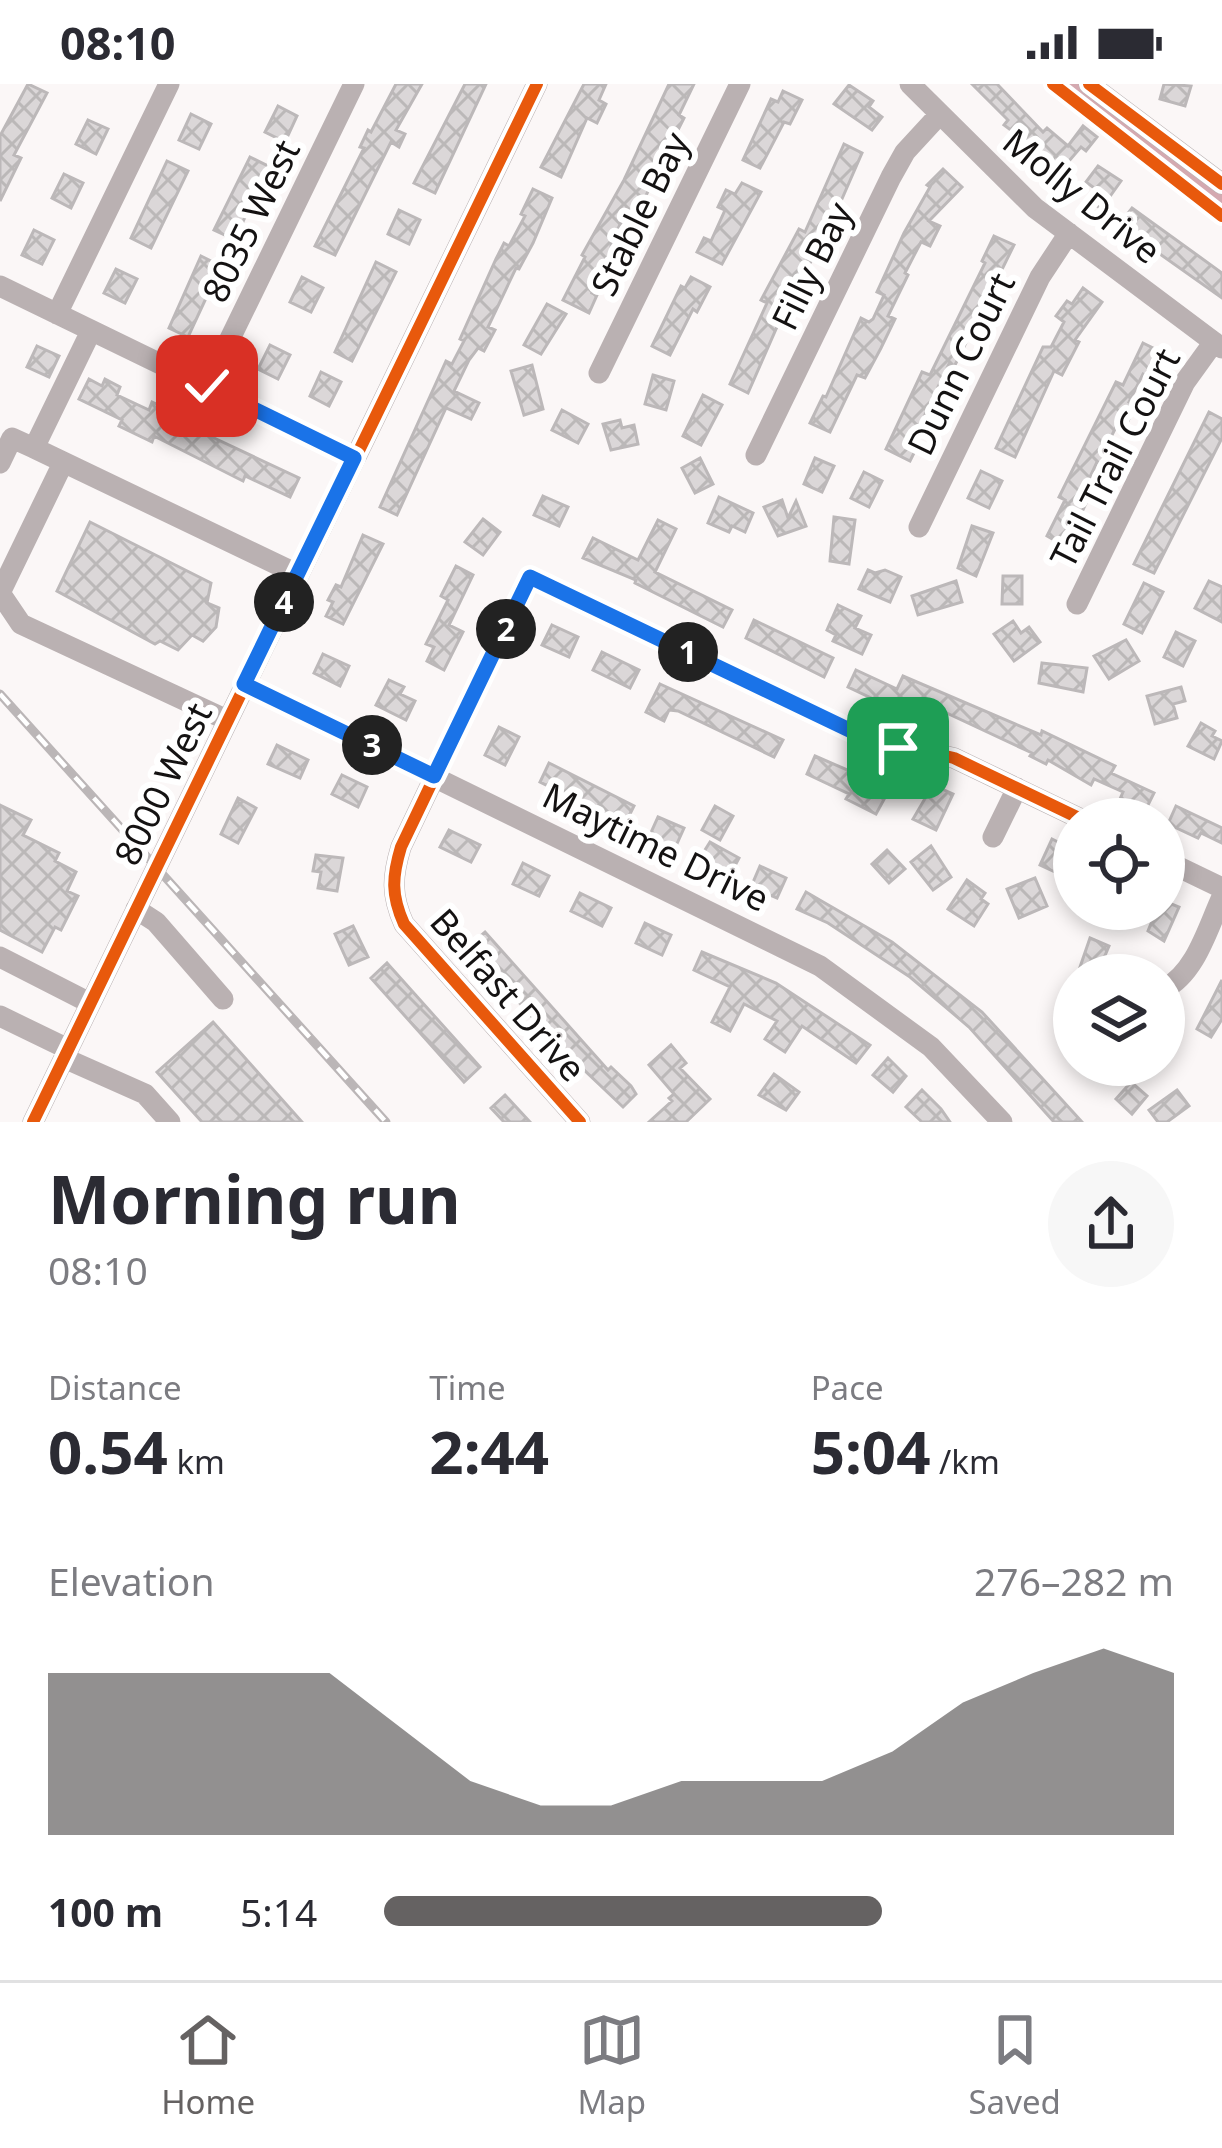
<!DOCTYPE html>
<html lang="en">
<head>
<meta charset="utf-8">
<style>
	:root { --surface:#fff; --page:#f7f7f7; --text:#2b2b33; --muted:#7c7c81; --line:#e1e1e2; --accent:#656262 }
	body { margin:0; font-family:"Noto Sans",sans-serif; background:var(--page); color:var(--text); height:100vh; display:flex; flex-direction:column; font-size:45px; white-space:nowrap }
	* { box-sizing:border-box; margin:0 }
	p { font-size:39px; color:var(--muted) }
	.icon { flex:none; width:66px; height:66px; fill:none; stroke:currentColor; stroke-width:2; stroke-linecap:round; stroke-linejoin:round }
	.map { position:relative; height:1038px; overflow:hidden }
	.sheet { display:flex; flex-direction:column; background:var(--surface); flex:1 }
	.sheet>* { flex:none }
	.fabs { position:absolute; left:1053px; top:714px; display:grid; gap:24px }
	.fabs a { display:grid; place-items:center; width:132px; height:132px; border-radius:50%; background:var(--surface); box-shadow:0 6px 18px #0003; font-size:60px }
	.pin { position:absolute; display:grid; place-items:center; width:102px; height:102px; color:#fff; margin:-51px; border-radius:24px; box-shadow:0 6px 18px #0006 }
	.km { position:absolute; width:60px; height:60px; margin:-30px; border-radius:50%; background:#222; color:#fff; font-size:33px; line-height:60px; text-align:center }
	.round { display:grid; place-items:center; flex:none; width:126px; height:126px; border-radius:63px; background:var(--page) }
	.summary { display:flex; align-items:center; justify-content:space-between; height:204px; padding:0 48px }
	h1 { font-size:66px; font-weight:700; line-height:90px }
	.metrics { display:grid; grid-template-columns:repeat(3,1fr); gap:18px; height:204px; padding:12px 48px }
	.metrics div { display:grid; align-content:center }
	.metrics b { font-size:60px; font-weight:700 }
	.metrics small { font-size:33px; font-weight:400 }
	.metrics p { font-size:33px }
	.chart { height:336px; padding:24px 48px }
	.chart p { display:flex; justify-content:space-between }
	.chart svg { width:100%; height:216px; margin-top:12px; fill:var(--accent); opacity:.7 }
	ul { padding:0 48px; list-style:none; font-size:39px }
	li { display:grid; grid-template-columns:192px 144px 1fr; align-items:center; height:90px }
	li i { height:30px; border-radius:15px; background:var(--accent) }
	.status { display:flex; justify-content:space-between; align-items:center; height:84px; padding:0 60px; background:var(--surface); direction:ltr }
	.status svg { height:33px; fill:currentColor }
	.menu { display:flex; justify-content:space-around; align-items:center; height:168px; border-top:3px solid var(--line); background:var(--surface); font-size:33px; color:var(--muted) }
	.menu a { display:grid; justify-items:center; gap:6px }
	.menu .selected { color:var(--accent) }
	.map>svg:first-child { display:block }
	.lines { fill:none; stroke-linecap:round; stroke-linejoin:round }
	.canal { stroke:#d4a9b0; stroke-width:16 }
	.building { fill:url(#building-cross-hatch); stroke:#bcb8b9; stroke-width:3 }
	.minor { stroke:#bab1b2; stroke-width:21 }
	.rail-casing { stroke:#bbb6b7; stroke-width:9 }
	.rail { stroke:#fff; stroke-width:4.5; stroke-dasharray:14; stroke-linecap:butt }
	.cycleway-casing { stroke:#fff; stroke-width:20 }
	.cycleway { stroke:#e8590c; stroke-width:12 }
	.route-casing { stroke:#fff; stroke-width:24 }
	.route { stroke:#1a73e8; stroke-width:15 }
	.labels { text-anchor:middle; stroke-width:12; stroke-linejoin:round; paint-order:stroke }
	.street-label { font-size:36px; fill:#141212; stroke:#fff }
</style>
</head>
<body>
<div class="status"><b>08:10</b><svg viewBox="0 0 49 12"><path d="M0 12V9h3v3zM5 12V6h3v6zM10 12V3h3v9zM15 12V0h3v12zM26 1h20v11H26zM47 4h2v5h-2z"/></svg></div>
<div class="map">
<svg width="1222" height="1038" viewBox="0 0 1222 1038">
	<defs>
		<pattern id="building-cross-hatch" width="8" height="8" patternUnits="userSpaceOnUse" patternTransform="scale(3)"><rect width="8" height="8" fill="#dbd7d8"/><path d="M0 0l8 8M0 8l8-8" fill="none" stroke="#bbb8b8"/></pattern>
	</defs>
	<rect width="100%" height="100%" fill="#fbf7f7"/>
	<g class="lines">
		<!-- canal -->
		<path class="canal" d="M 1066,0 L 1126,49 L 1222,117"/>
	</g>
	<!-- building -->
	<path class="building" d="M 28,0 L 47,9 L 14,71 L 21,74 L 0,117 L 0,52 Z
		M 396,0 L 422,0 L 396,46 L 405,50 L 399,63 L 391,58 L 335,171 L 315,162 L 364,64 L 360,63 L 368,46 L 371,48 Z
		M 465,0 L 486,0 L 435,109 L 414,99 Z
		M 584,0 L 606,0 L 599,16 L 606,20 L 597,39 L 587,34 L 561,93 L 541,83 Z
		M 669,0 L 694,0 L 679,31 L 684,34 L 676,50 L 670,48 L 657,75 L 663,78 L 632,139 L 623,135 L 611,158 L 611,164 L 619,168 L 611,185 L 606,182 L 592,209 L 597,211 L 589,229 L 563,216 L 585,173 L 582,171 L 624,96 Z
		M 972,0 L 997,0 L 1043,48 L 1047,44 L 1068,62 L 1083,42 L 1097,53 L 1086,67 L 1081,63 L 1057,91 L 1043,79 L 1046,77 L 1039,67 L 1004,41 L 1008,36 Z
		M 1164,0 L 1191,2 L 1185,22 L 1160,15 Z
		M 849,1 L 873,17 L 869,23 L 882,33 L 872,46 L 834,20 Z
		M 783,7 L 802,16 L 790,40 L 784,38 L 760,84 L 743,76 L 771,15 L 778,18 Z
		M 278,22 L 297,32 L 285,58 L 265,48 Z
		M 191,30 L 211,40 L 199,65 L 179,56 Z
		M 88,36 L 108,45 L 96,70 L 76,60 Z
		M 844,60 L 862,69 L 831,140 L 825,137 L 810,166 L 816,169 L 791,211 L 748,309 L 730,300 L 767,219 L 761,216 L 799,145 L 805,148 Z
		M 250,73 L 270,83 L 246,131 L 242,140 L 247,143 L 240,158 L 214,146 Z
		M 167,77 L 188,87 L 151,164 L 131,154 Z
		M 1098,82 L 1121,97 L 1101,125 L 1089,116 L 1097,106 L 1086,98 Z
		M 943,85 L 962,103 L 929,137 L 940,142 L 930,162 L 921,158 L 905,189 L 908,191 L 888,232 L 895,235 L 881,264 L 865,294 L 857,291 L 830,348 L 810,339 L 823,312 L 826,313 L 861,234 L 869,238 L 873,235 L 884,211 L 877,208 L 904,149 L 930,103 L 927,101 Z
		M 64,90 L 83,99 L 71,124 L 52,114 Z
		M 742,99 L 761,108 L 722,180 L 697,168 L 704,154 L 711,157 L 725,126 L 718,123 L 726,106 L 735,110 Z
		M 533,105 L 552,114 L 533,159 L 519,185 L 516,184 L 488,243 L 495,246 L 484,267 L 478,264 L 469,276 L 454,307 L 479,319 L 471,335 L 446,324 L 397,431 L 380,423 L 446,277 L 452,280 L 464,257 L 460,255 L 496,175 L 504,159 L 509,162 L 525,132 L 521,130 Z
		M 1132,124 L 1222,189 L 1222,214 L 1119,141 Z
		M 399,126 L 420,136 L 409,160 L 388,150 Z
		M 34,146 L 54,156 L 42,180 L 22,171 Z
		M 994,152 L 1014,161 L 954,283 L 949,280 L 938,303 L 942,304 L 938,312 L 941,314 L 933,329 L 927,326 L 916,351 L 918,361 L 910,377 L 886,365 L 922,288 L 930,291 L 985,179 L 982,177 Z
		M 201,172 L 221,182 L 188,253 L 169,244 Z
		M 376,178 L 396,188 L 352,277 L 335,268 Z
		M 116,185 L 137,195 L 125,219 L 104,209 Z
		M 302,193 L 323,204 L 311,228 L 290,218 Z
		M 691,193 L 710,203 L 697,228 L 693,225 L 670,271 L 652,262 L 681,202 L 685,204 Z
		M 1083,204 L 1102,218 L 1075,256 L 1079,258 L 1062,291 L 1054,287 L 1015,373 L 996,364 L 1043,263 L 1051,263 L 1064,238 L 1056,232 L 1067,217 L 1072,220 Z
		M 547,220 L 566,230 L 541,270 L 524,261 Z
		M 1143,259 L 1161,268 L 1149,293 L 1143,290 L 1129,318 L 1135,321 L 1128,337 L 1121,333 L 1110,355 L 1112,366 L 1104,381 L 1097,378 L 1083,408 L 1090,411 L 1061,472 L 1050,466 L 1054,456 L 1047,452 L 1065,416 L 1059,413 L 1116,298 L 1123,301 Z
		M 270,261 L 290,271 L 278,295 L 258,285 Z
		M 37,262 L 59,272 L 49,293 L 27,283 Z
		M 532,281 L 543,325 L 524,331 L 511,287 Z
		M 321,288 L 341,298 L 329,322 L 310,312 Z
		M 653,291 L 674,297 L 666,326 L 645,320 Z
		M 89,295 L 102,302 L 105,295 L 120,303 L 117,311 L 149,326 L 152,318 L 167,325 L 164,331 L 189,344 L 200,342 L 213,349 L 212,353 L 299,394 L 290,413 L 245,392 L 243,397 L 154,352 L 152,358 L 119,342 L 122,336 L 79,315 Z
		M 703,311 L 722,321 L 701,361 L 683,352 Z
		M 562,326 L 588,340 L 578,359 L 552,346 Z
		M 1209,328 L 1222,335 L 1222,354 L 1154,489 L 1134,480 Z
		M 620,336 L 622,344 L 634,341 L 638,360 L 611,366 L 603,340 Z
		M 700,374 L 713,400 L 695,409 L 682,384 Z
		M 815,374 L 834,382 L 822,408 L 804,400 Z
		M 981,387 L 1002,397 L 989,424 L 968,414 Z
		M 864,388 L 882,397 L 869,423 L 851,414 Z
		M 543,412 L 568,423 L 559,442 L 534,431 Z
		M 719,413 L 753,429 L 745,448 L 732,442 L 729,448 L 708,439 Z
		M 782,416 L 788,434 L 796,417 L 806,442 L 778,452 L 764,423 Z
		M 834,433 L 855,436 L 849,480 L 830,477 Z
		M 483,435 L 500,448 L 483,471 L 465,458 Z
		M 658,436 L 676,445 L 655,488 L 732,526 L 723,543 L 635,499 L 636,496 L 583,474 L 593,454 L 638,476 Z
		M 90,438 L 211,499 L 207,519 L 219,524 L 216,543 L 203,557 L 192,551 L 178,566 L 160,557 L 155,560 L 57,507 Z
		M 972,442 L 993,449 L 976,492 L 958,484 Z
		M 363,451 L 383,460 L 343,540 L 326,532 L 333,518 L 328,516 L 336,501 L 341,503 Z
		M 456,482 L 473,491 L 449,541 L 463,548 L 444,586 L 427,577 L 434,563 L 426,560 L 448,516 L 441,512 Z
		M 868,486 L 875,489 L 885,486 L 901,493 L 890,518 L 859,505 Z
		M 1003,492 L 1022,492 L 1022,520 L 1002,520 Z
		M 956,497 L 962,518 L 918,531 L 912,512 Z
		M 1209,497 L 1222,503 L 1222,538 L 1195,524 Z
		M 1144,499 L 1163,508 L 1142,549 L 1124,540 Z
		M 838,521 L 861,532 L 855,544 L 871,551 L 862,570 L 833,557 L 836,551 L 827,546 Z
		M 754,536 L 833,574 L 824,593 L 746,554 Z
		M 1013,537 L 1021,549 L 1029,543 L 1040,558 L 1014,577 L 994,550 Z
		M 552,541 L 578,553 L 569,573 L 542,561 Z
		M 1176,548 L 1195,557 L 1183,582 L 1164,573 Z
		M 1126,556 L 1139,577 L 1109,595 L 1094,572 Z
		M 602,568 L 639,586 L 630,604 L 593,586 Z
		M 323,570 L 349,582 L 340,602 L 314,589 Z
		M 1042,579 L 1087,584 L 1083,608 L 1039,599 Z
		M 856,586 L 897,605 L 903,592 L 1041,651 L 1042,647 L 1115,682 L 1111,689 L 1154,709 L 1145,727 L 1120,715 L 1123,708 L 1094,695 L 1091,701 L 1048,676 L 1046,680 L 1030,672 L 1032,669 L 923,618 L 920,624 L 908,618 L 903,629 L 848,603 Z
		M 389,596 L 404,603 L 400,610 L 415,617 L 406,636 L 376,621 Z
		M 660,600 L 783,656 L 774,673 L 678,627 L 669,626 L 664,637 L 646,628 Z
		M 1181,603 L 1185,617 L 1173,620 L 1177,634 L 1155,640 L 1147,612 Z
		M 1201,639 L 1215,647 L 1212,652 L 1222,657 L 1214,675 L 1188,662 Z
		M 499,643 L 519,653 L 505,681 L 485,671 Z
		M 277,661 L 308,676 L 300,694 L 268,680 Z
		M 815,672 L 873,697 L 873,703 L 887,710 L 876,730 L 846,715 L 849,710 L 807,690 Z
		M 549,679 L 634,722 L 625,740 L 540,698 Z
		M 342,691 L 367,703 L 358,723 L 332,710 Z
		M 933,701 L 953,710 L 936,746 L 913,735 Z
		M 238,714 L 256,724 L 238,759 L 221,750 Z
		M 0,721 L 31,736 L 23,751 L 59,769 L 55,777 L 76,788 L 67,807 L 78,812 L 61,846 L 55,843 L 42,868 L 0,846 Z
		M 715,722 L 733,732 L 720,756 L 702,746 Z
		M 1176,722 L 1222,744 L 1222,759 L 1201,749 L 1198,754 L 1168,740 Z
		M 658,733 L 684,744 L 675,764 L 649,753 Z
		M 449,746 L 480,761 L 471,778 L 440,763 Z
		M 1052,755 L 1074,766 L 1074,788 L 1058,780 L 1055,788 L 1040,781 Z
		M 710,758 L 739,774 L 730,791 L 700,774 Z
		M 931,762 L 951,793 L 933,806 L 911,778 Z
		M 887,766 L 905,785 L 889,799 L 872,780 Z
		M 316,771 L 343,774 L 337,807 L 318,804 L 321,788 L 313,787 Z
		M 523,779 L 549,792 L 539,812 L 513,800 Z
		M 760,782 L 786,794 L 777,814 L 751,803 Z
		M 1035,794 L 1047,822 L 1019,834 L 1007,805 Z
		M 967,796 L 985,809 L 981,815 L 988,820 L 974,842 L 948,825 Z
		M 806,808 L 892,858 L 982,928 L 1082,1038 L 1054,1038 L 969,943 L 910,893 L 828,839 L 797,825 Z
		M 580,809 L 611,824 L 602,842 L 571,827 Z
		M 1164,817 L 1179,823 L 1164,857 L 1148,847 L 1157,825 L 1164,825 Z
		M 645,839 L 671,851 L 662,871 L 636,859 Z
		M 353,842 L 368,873 L 349,881 L 335,850 Z
		M 485,848 L 608,986 L 611,983 L 631,1002 L 636,1010 L 623,1023 L 584,986 L 581,988 L 469,862 Z
		M 1090,854 L 1109,862 L 1104,874 L 1112,877 L 1106,891 L 1080,883 Z
		M 702,868 L 776,899 L 870,961 L 856,979 L 802,942 L 785,968 L 765,955 L 777,937 L 744,920 L 730,947 L 712,938 L 730,903 L 694,886 Z
		M 387,879 L 480,983 L 464,998 L 371,894 Z
		M 1222,896 L 1222,935 L 1211,953 L 1197,945 Z
		M 213,938 L 302,1038 L 202,1038 L 157,988 Z
		M 671,961 L 686,979 L 680,984 L 710,1015 L 686,1038 L 649,1038 L 672,1017 L 669,1014 L 674,1010 L 649,981 Z
		M 888,974 L 906,992 L 893,1008 L 873,991 Z
		M 774,990 L 799,1008 L 786,1026 L 759,1011 Z
		M 1131,998 L 1147,1012 L 1132,1030 L 1116,1015 Z
		M 922,1006 L 941,1025 L 950,1038 L 922,1038 L 906,1023 Z
		M 1177,1006 L 1189,1022 L 1167,1038 L 1158,1038 L 1149,1026 Z
		M 505,1011 L 530,1038 L 504,1038 L 491,1024 Z"/>
	<g class="lines">
		<!-- minor -->
		<path class="minor" d="M 910,0 L 1035,124 L 1222,264
			M 1089,0 L 1222,100
			M 0,202 L 354,374
			M 57,230 L 169,0
			M 91,247 L 34,364 L 297,490
			M 599,289 L 740,0
			M 207,302 L 354,0
			M 756,371 L 891,93 L 905,68 L 940,30
			M 0,379 L 12,354 L 34,364
			M 63,379 L 0,509 L 21,540 L 227,636
			M 919,443 L 1040,193 L 1069,149
			M 1077,520 L 1185,298 L 1214,258
			M 244,600 L 820,882 L 931,963 L 1002,1038
			M 993,753 L 1017,704
			M 1164,776 L 1222,804
			M 136,825 L 156,838 L 223,915
			M 0,873 L 90,919
			M 1164,905 C 1196,889 1208,843 1222,813
			M 0,932 L 68,965
			M 64,974 L 145,1010 L 170,1038
			M 33,1038 L 537,0
			M 580,1038 L 404,840 C 391,811 392,793 401,763 L 530,493 L 864,653 L 954,674 L 1081,735"/>
		<defs>
			<path id="rail" d="M 0,610 L 386,1038"/>
		</defs>
		<!-- rail casing -->
		<use href="#rail" class="rail-casing"/>
		<!-- rail -->
		<use href="#rail" class="rail"/>
		<defs>
			<path id="cycleway" d="M 1053,0 L 1222,132
				M 1089,0 L 1222,100
				M 33,1038 L 537,0
				M 580,1038 L 404,840 C 391,811 392,793 401,763 L 530,493 L 864,653 L 954,674 L 1081,735"/>
		</defs>
		<!-- cycleway casing -->
		<use href="#cycleway" class="cycleway-casing"/>
		<!-- cycleway -->
		<use href="#cycleway" class="cycleway"/>
	</g>
	<g class="lines">
		<defs>
			<path id="route" d="M 207,302 L 354,374 L 244,600 L 434,692 L 530,493 L 864,653 L 898,664"/>
		</defs>
		<!-- route casing -->
		<use href="#route" class="route-casing"/>
		<!-- route -->
		<use href="#route" class="route"/>
	</g>
	<g class="labels">
		<!-- street labels -->
		<g class="street-label">
			<text transform="translate(1082 112) rotate(39)" y="13">Molly Drive</text>
			<text transform="translate(640 130) rotate(-64)" y="13">Stable Bay</text>
			<text transform="translate(251 137) rotate(-64)" y="13">8035 West</text>
			<text transform="translate(812 182) rotate(-64)" y="13">Filly Bay</text>
			<text transform="translate(961 280) rotate(-64)" y="13">Dunn Court</text>
			<text transform="translate(1115 374) rotate(-63)" y="13">Tail Trail Court</text>
			<text transform="translate(163 700) rotate(-64)" y="13">8000 West</text>
			<text transform="translate(656 763) rotate(26)" y="13">Maytime Drive</text>
			<text transform="translate(508 911) rotate(49)" y="13">Belfast Drive</text>
		</g>
	</g>
</svg>
<div class="fabs">
<a><svg class="icon" aria-label="locate" viewBox="0 0 24 24"><circle cx="12" cy="12" r="6"/><path d="M12 2v4M12 18v4M2 12h4M18 12h4"/></svg></a>
<a><svg class="icon" aria-label="layers" viewBox="0 0 24 24"><path d="M12 4l9 5-9 5-9-5zM3 14l9 5 9-5"/></svg></a>
</div>
<div class="pin" style="left:898px;top:664px;background:#1e9e55"><svg class="icon" aria-label="arrive" viewBox="0 0 24 24"><path d="M6 21V4h12l-3 4 3 4H6"/></svg></div>
<div class="pin" style="left:207px;top:302px;background:#d93025"><svg class="icon" aria-label="check" viewBox="0 0 24 24"><path d="M5 12l5 5 9-10"/></svg></div>
<b class="km" style="left:688px;top:568px">1</b>
<b class="km" style="left:506px;top:545px">2</b>
<b class="km" style="left:372px;top:661px">3</b>
<b class="km" style="left:284px;top:518px">4</b>
</div>
<section class="sheet">
<div class="summary"><div><h1>Morning run</h1><p>08:10</p></div><a class="round"><svg class="icon" aria-label="share" viewBox="0 0 24 24"><path d="M12 15V3M7 8l5-5 5 5M5 13v7h14v-7"/></svg></a></div>
<div class="metrics">
<div><p>Distance</p><b>0.54<small> km</small></b></div>
<div><p>Time</p><b>2:44</b></div>
<div><p>Pace</p><b>5:04<small> /km</small></b></div>
</div>
<div class="chart"><p><span>Elevation</span>276–282 m</p>
<svg viewBox="0 0 160 44" preserveAspectRatio="none"><path d="M0 44V11L10 11L20 11L30 11L40 11L50 22L60 33L70 38L80 38L90 33L100 33L110 33L120 27L130 17L140 11L150 6L160 11V44z"/></svg>
</div>
<ul>
<li><b>100 m</b>5:14<i style="width:63%"></i></li>
</ul>
</section>
<nav class="menu">
<a class="selected"><svg class="icon" aria-label="home" viewBox="0 0 24 24"><path d="M3 11l9-7 9 7M6 9v11h12V9"/></svg>Home</a>
<a><svg class="icon" aria-label="map" viewBox="0 0 24 24"><path d="M3 6l6-2 6 2 6-2v14l-6 2-6-2-6 2zM9 4v14M15 6v14"/></svg>Map</a>
<a><svg class="icon" aria-label="saved" viewBox="0 0 24 24"><path d="M7 4h10v16l-5-4-5 4z"/></svg>Saved</a>
</nav>
</body>
</html>
